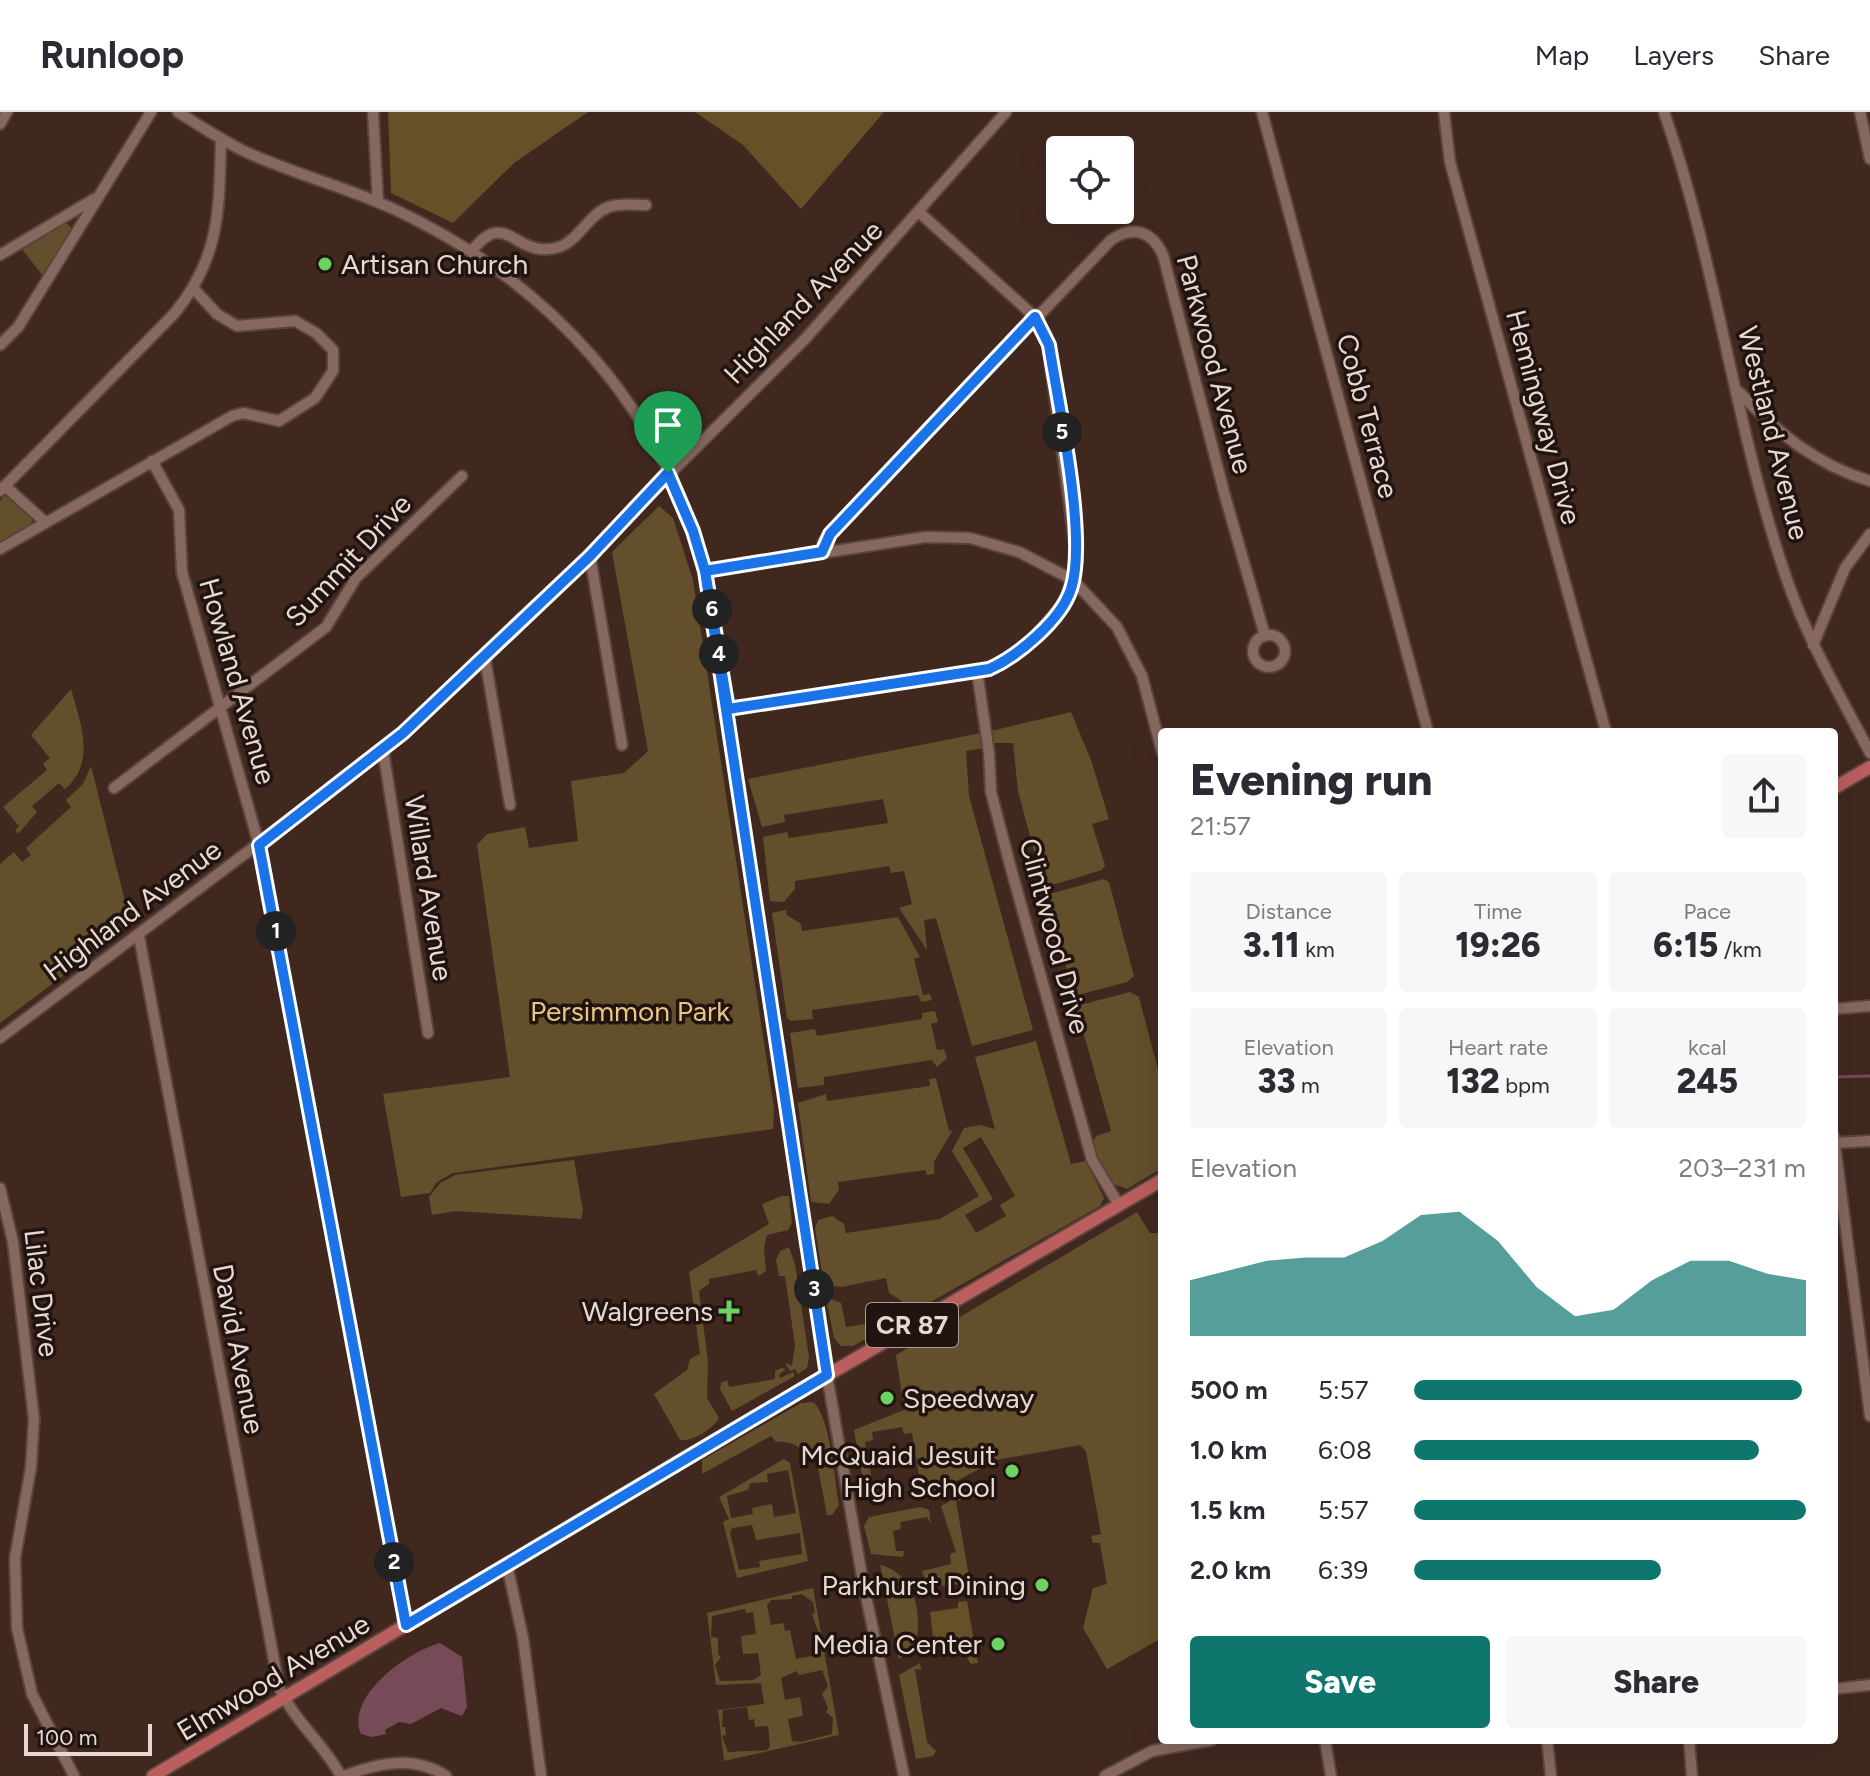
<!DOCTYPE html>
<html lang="en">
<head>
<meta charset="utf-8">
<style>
	:root { --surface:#fff; --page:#f7f7f7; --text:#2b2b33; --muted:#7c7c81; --line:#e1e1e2; --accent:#0f766e }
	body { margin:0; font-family:Figtree,sans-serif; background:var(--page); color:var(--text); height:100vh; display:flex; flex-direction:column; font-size:30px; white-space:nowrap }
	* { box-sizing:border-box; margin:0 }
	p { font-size:26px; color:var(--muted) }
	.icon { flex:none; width:44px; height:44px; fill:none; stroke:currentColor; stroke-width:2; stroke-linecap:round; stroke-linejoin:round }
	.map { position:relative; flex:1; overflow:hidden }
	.panel { position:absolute; left:1158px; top:616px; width:680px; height:1016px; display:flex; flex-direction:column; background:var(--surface); border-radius:8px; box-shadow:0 8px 32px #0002 }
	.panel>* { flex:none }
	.controls { position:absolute; left:1046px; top:24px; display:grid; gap:16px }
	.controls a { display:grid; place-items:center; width:88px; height:88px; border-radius:8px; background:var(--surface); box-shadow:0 8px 32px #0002; font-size:40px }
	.scale { position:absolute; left:24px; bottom:20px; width:128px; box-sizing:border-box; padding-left:8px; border:4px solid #e9d8d2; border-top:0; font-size:22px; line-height:28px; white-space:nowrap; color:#e9d8d2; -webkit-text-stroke:6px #201410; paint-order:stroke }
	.pin { position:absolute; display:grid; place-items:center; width:68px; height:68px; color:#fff; margin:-82px -34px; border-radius:50% 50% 50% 0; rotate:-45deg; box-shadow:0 0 8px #0007 }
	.pin .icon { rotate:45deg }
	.km { position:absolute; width:40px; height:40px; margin:-20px; border-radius:50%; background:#222; color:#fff; font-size:22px; line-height:40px; text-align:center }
	.round { display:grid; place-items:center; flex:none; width:84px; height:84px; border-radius:8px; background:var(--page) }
	.overview { display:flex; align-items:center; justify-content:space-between; height:136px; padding:0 32px }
	h1 { font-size:44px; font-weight:800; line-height:60px }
	.stats { display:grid; grid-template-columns:repeat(3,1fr); gap:12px; height:136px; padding:8px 32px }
	.stats div { display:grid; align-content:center; border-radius:8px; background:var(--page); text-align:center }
	.stats b { font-size:34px; font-weight:800 }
	.stats small { font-size:22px; font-weight:400 }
	.stats p { font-size:22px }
	.chart { height:224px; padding:16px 32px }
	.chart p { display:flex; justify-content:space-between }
	.chart svg { width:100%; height:144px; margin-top:8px; fill:var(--accent); opacity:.7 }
	.action { display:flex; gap:16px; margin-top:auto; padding:16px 32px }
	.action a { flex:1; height:92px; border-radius:8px; background:var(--accent); color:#fff; font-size:32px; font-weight:800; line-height:92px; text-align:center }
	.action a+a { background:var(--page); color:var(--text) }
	ul { padding:0 32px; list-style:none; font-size:26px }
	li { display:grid; grid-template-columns:128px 96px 1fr; align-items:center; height:60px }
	li i { height:20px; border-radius:10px; background:var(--accent) }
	header { display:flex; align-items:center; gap:48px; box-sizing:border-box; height:112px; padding:0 40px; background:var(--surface); border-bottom:2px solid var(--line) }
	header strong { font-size:38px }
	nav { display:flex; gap:44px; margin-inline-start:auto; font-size:28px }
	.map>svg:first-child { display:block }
	.green { fill:#634f2b; fill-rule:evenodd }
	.forest { fill:#665028 }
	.water { fill:#774a58 }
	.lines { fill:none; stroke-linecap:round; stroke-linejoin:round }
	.stream { stroke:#774a58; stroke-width:3 }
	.minor-casing { stroke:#59443d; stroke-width:14 }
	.major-casing { stroke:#59443d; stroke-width:16 }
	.minor { stroke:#86685e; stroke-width:10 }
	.major { stroke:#ba5e5e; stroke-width:12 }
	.route-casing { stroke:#fff; stroke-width:16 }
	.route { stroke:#1a73e8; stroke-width:10 }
	.poi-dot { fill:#6ad363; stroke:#201410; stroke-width:3 }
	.labels { text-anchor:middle; stroke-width:7; stroke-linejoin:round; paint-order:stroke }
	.shield { fill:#201410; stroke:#ad9d98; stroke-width:2 }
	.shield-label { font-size:26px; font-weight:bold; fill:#e9d8d2 }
	.poi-label { font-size:28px; fill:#e9d8d2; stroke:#201410; text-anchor:end }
	.street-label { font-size:28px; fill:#e9d8d2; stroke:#201410 }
	.park-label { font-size:28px; fill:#eac583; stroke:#201410 }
</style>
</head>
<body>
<header>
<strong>Runloop</strong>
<nav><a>Map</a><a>Layers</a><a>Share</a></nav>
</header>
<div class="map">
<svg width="1870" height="1664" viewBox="0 0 1870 1664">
	<rect width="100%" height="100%" fill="#41281f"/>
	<!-- green -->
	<path class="green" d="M 66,110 L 72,117 L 43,164 L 22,137 Z
		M 4,384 L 14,386 L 32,406 L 31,414 L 0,432 L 0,389 Z
		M 659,394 L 673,406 L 693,468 L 774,996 L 773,1017 L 453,1061 L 437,1070 L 430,1081 L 401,1085 L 383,982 L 510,965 L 477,733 L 487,722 L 525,715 L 529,736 L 578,729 L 571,669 L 624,661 L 648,639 L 612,440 Z
		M 71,577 C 80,610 97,650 65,677 L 59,671 L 32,694 L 37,700 L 18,722 L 15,718 L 19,714 L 3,695 L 47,658 L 43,652 L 50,646 L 31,623 Z
		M 1071,600 L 1091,648 L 1109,707 L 1092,712 L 1105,753 L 1102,758 L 1049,774 L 1042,769 L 1018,679 L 1013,631 L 993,631 L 991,619 Z
		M 981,621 L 984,636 L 966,639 L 969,684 L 1033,918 L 972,934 L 936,806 L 924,808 L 927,838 L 899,796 L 912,792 L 904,759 L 891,761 L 889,754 L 795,769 L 795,777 L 784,790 L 770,789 L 763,725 L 787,720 L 789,726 L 888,711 L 883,687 L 784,703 L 785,710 L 762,715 L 748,667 Z
		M 91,654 L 131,813 L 0,911 L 0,752 L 14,740 L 22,750 L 31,743 L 26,736 L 71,695 L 66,688 L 83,672 Z
		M 1104,767 L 1109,770 L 1134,864 L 1127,870 L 1074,884 L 1046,783 Z
		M 786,798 L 787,803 L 801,812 L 802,819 L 898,805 L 920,845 L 914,847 L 923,883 L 930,882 L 932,888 L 921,890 L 918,883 L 812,898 L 813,907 L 791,909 L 787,906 L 772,801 Z
		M 1130,880 L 1139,885 L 1162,973 L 1162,1056 L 1127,1077 L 1113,1072 L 1090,1034 L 1096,1024 L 1111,1019 L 1076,894 Z
		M 935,899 L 938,910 L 931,912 L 937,938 L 944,937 L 947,946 L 937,955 L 932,948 L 824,965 L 824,973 L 798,976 L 790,921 L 815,917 L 817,924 L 922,907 L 922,901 Z
		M 1036,929 L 1071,1052 L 1086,1049 L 1104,1086 L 1100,1094 L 906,1204 L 900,1196 L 902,1189 L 889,1181 L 886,1166 L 841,1175 L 824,1173 L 815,1116 L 818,1108 L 832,1104 L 844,1112 L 846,1121 L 940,1107 L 979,1084 L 952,1039 L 964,1016 L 980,1013 L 995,1017 L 975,945 ZM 981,1025 L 1015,1084 L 1000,1093 L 1006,1104 L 976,1121 L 965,1103 L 993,1087 L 963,1036 Z
		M 936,966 L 949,1019 L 953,1018 L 934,1050 L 934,1062 L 927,1063 L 925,1058 L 838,1070 L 839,1078 L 829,1092 L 811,1090 L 798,991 L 826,982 L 827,989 L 930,974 L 929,967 Z
		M 574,1048 L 583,1099 L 581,1107 L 456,1099 L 432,1103 L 429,1085 L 440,1071 L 455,1063 Z
		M 782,1084 L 789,1084 L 792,1111 L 788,1118 L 767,1123 L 764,1136 L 766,1159 L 758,1164 L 756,1158 L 709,1167 L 709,1172 L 699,1179 L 708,1250 L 707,1286 L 719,1306 C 713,1317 692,1330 680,1328 L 654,1282 L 687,1258 L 690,1247 L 700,1242 L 689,1160 L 769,1112 L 762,1092 Z
		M 1137,1100 L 1150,1121 L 1162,1121 L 1162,1526 L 1107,1557 L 1083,1516 L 1093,1476 L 1107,1472 L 1100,1431 L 1093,1431 L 1091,1424 L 1101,1422 L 1086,1339 L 1080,1333 L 996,1348 L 943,1376 L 921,1381 L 913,1372 L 920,1370 L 912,1321 L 904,1322 L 902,1315 L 872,1320 L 873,1328 L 865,1330 L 874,1379 L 901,1374 L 905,1378 L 900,1385 L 866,1385 L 854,1318 L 904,1298 L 896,1243 Z
		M 789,1135 L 795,1152 L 809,1245 L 807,1256 L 798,1262 L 795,1257 L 790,1259 L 785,1251 L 792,1254 L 795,1233 L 785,1164 L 779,1164 L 776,1148 L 780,1139 Z
		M 831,1187 L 841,1191 L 846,1215 L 872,1211 L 873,1203 L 889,1202 L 892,1212 L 853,1234 L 841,1234 L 834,1226 L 827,1191 Z
		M 781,1256 L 786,1257 L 779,1263 L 780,1266 L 793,1260 L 795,1264 L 732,1299 L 720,1277 L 721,1271 L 727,1268 L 729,1275 L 775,1267 L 775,1259 Z
		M 813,1290 C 830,1303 835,1370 839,1393 L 832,1403 L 827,1403 L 816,1346 L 808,1347 C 800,1333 791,1329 776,1330 L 771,1324 L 702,1362 L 702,1348 L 801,1291 Z
		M 784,1347 L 790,1351 L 808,1449 L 737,1466 L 723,1410 L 729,1407 L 719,1385 ZM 788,1358 L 796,1401 L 774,1405 L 772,1392 L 752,1396 L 753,1402 L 731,1406 L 727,1384 L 748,1378 L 751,1371 L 768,1370 L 767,1362 ZM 752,1413 L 756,1428 L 800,1421 L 802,1442 L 759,1449 L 760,1455 L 739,1458 L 730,1421 L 732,1416 Z
		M 966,1381 L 975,1380 L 981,1385 L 956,1389 L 970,1471 L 928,1475 L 922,1459 L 951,1452 L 950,1442 L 956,1440 L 941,1394 Z
		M 920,1395 L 929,1398 L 931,1412 L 927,1405 L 900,1410 L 901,1417 L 893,1419 L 896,1439 L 904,1439 L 903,1445 L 871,1442 L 864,1414 L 869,1405 Z
		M 880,1453 C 916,1461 924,1506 914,1537 L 899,1547 Z
		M 813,1476 L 839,1623 L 724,1649 L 718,1598 L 764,1592 L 761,1571 L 716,1573 L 707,1501 ZM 802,1482 L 813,1490 L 815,1501 L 812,1502 L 818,1519 L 815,1520 L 821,1538 L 818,1543 L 796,1547 L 790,1518 L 785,1519 L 783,1511 L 771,1513 L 767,1493 L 771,1488 L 792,1487 L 792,1484 ZM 745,1497 L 746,1501 L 753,1500 L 756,1522 L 741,1524 L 743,1542 L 758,1541 L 761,1563 L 753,1568 L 720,1569 L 715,1553 L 721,1545 L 718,1542 L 718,1526 L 711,1525 L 712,1504 ZM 797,1559 L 799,1563 L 822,1558 L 828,1574 L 822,1582 L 828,1596 L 826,1600 L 833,1606 L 832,1622 L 801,1630 L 792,1629 L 788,1607 L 803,1604 L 800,1585 L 785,1588 L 781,1566 ZM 747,1595 L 749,1608 L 754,1607 L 755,1615 L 768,1614 L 770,1634 L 767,1638 L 728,1640 L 722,1624 L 726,1623 L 725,1615 L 722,1615 L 723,1598 Z
		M 920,1551 L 921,1558 L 915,1557 L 927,1630 L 936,1639 L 933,1644 L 916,1647 L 899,1563 Z"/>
	<!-- forest -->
	<path class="forest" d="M 388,0 L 588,0 L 514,51 L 453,111 L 391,81 Z
		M 695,0 L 884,0 L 801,97 L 743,33 Z
		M 967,1489 L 978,1551 L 971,1552 L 962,1539 L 939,1533 L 933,1525 L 930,1500 L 958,1496 L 958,1490 Z"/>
	<!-- water -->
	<path class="water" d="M 440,1531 L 462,1545 L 467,1595 L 462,1604 L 441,1596 L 411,1612 L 399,1610 L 385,1618 L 386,1622 L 372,1625 L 361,1622 C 345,1584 409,1539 440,1531 Z"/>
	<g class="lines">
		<!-- stream -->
		<path class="stream" d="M 1834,965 L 1870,964"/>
		<defs>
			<path id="minor" d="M 178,0 C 200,14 223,29 246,40 C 296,63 350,76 400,100 C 550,172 663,296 705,459 L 827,1263 L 863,1470 L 904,1664
				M 373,0 L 378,90
				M 1262,0 L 1428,620
				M 1444,0 L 1450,50 L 1606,620
				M 1664,0 C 1717,152 1734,313 1786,465 C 1807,527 1840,583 1870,641
				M 1860,0 L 1870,47
				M 0,12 L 7,0
				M 471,140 C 507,94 513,146 556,136 C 578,131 588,102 609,95 C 621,91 634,93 646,93
				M 0,143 L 94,87
				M 0,233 L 18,215 L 151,0
				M 1739,280 C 1777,320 1816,353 1870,369
				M 152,349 L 179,398 L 182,460 L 259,733 L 406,1513
				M 5,374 L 45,410
				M 0,379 L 173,203 C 221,146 219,97 221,26
				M 0,437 L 232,304 L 243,301 L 279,309 L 315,286 L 333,259 L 333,238 L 316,221 L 295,209 L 237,214 L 217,202 L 194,177
				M 822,440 L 823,431 L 830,422 L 1111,128 C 1133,113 1152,119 1163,143 L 1225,384 L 1265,524
				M 590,444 L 622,633
				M 705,459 L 926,425 L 970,426 L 1019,440 L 1073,468 L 1117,515 L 1142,564 L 1162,640
				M1253 539a16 16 0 1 1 32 0a16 16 0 1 1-32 0Z
				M 1813,533 L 1845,456 L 1870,422
				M 485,546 L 510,693
				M 977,559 L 989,641 L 991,680 L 1010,753 L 1092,1048 L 1119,1093
				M 728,597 L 989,557 L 1026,535 L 1065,490 L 1077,449 L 1047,225 L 1035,205 L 920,101
				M 383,638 L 428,921
				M 114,676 L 326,515 L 356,466 L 462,364
				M 139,824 L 279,1575 C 294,1609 323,1631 341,1664
				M 1834,897 L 1870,894
				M 0,926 L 383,638 L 485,546 L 805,227 L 1006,0
				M 1834,1025 L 1870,1304
				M 1834,1031 L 1870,1029
				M 0,1076 L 13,1130 L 34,1307 L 31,1355 L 15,1446 L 17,1516 L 32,1582 L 74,1664
				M 507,1453 L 523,1526 L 541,1664
				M 1834,1577 L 1870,1573
				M 1325,1628 L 1331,1664
				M 1547,1628 L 1551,1664
				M 1689,1628 L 1692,1664
				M 344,1664 C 378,1651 414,1643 446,1664
				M 1105,1664 L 1152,1639 L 1212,1628"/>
			<path id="major" d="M 1834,676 L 1870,655
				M 153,1664 L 680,1349 L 1162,1068"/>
		</defs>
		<!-- minor casing -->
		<use href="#minor" class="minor-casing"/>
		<!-- major casing -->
		<use href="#major" class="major-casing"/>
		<!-- minor -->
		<use href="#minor" class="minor"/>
		<!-- major -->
		<use href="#major" class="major"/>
	</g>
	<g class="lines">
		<defs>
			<path id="route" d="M 668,361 L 590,444 L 403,621 L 259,733 L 406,1513 L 827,1263 L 705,459 L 822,440 L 830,422 L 1035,205 L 1049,233 C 1058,291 1088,426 1071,477 C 1061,508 1018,544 989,557 L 728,597 L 705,459 L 693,419 L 668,361"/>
		</defs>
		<!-- route casing -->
		<use href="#route" class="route-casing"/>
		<!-- route -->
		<use href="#route" class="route"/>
	</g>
	<!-- markers -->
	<g class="poi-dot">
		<circle cx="325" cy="152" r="8"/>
		<path d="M725 1187h8v8h8v8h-8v8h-8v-8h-8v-8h8z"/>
		<circle cx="887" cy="1286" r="8"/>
		<circle cx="1012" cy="1359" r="8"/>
		<circle cx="1042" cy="1473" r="8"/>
		<circle cx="998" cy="1532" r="8"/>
	</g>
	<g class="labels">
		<!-- shield labels -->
		<rect class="shield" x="866" y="1191" width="92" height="44" rx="6"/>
		<g class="shield-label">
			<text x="912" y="1222">CR 87</text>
		</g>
		<!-- poi labels -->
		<g class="poi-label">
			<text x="341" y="162" text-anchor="start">Artisan Church</text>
			<text x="713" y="1209">Walgreens</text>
			<text x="903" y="1296" text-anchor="start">Speedway</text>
			<text x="996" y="1353">McQuaid Jesuit<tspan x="996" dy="32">High School</tspan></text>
			<text x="1026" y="1483">Parkhurst Dining</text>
			<text x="982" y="1542">Media Center</text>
		</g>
		<!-- street labels -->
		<g class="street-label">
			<text transform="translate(803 190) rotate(-46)" y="10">Highland Avenue</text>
			<text transform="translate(1215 252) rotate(75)" y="10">Parkwood Avenue</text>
			<text transform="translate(1368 304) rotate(75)" y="10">Cobb Terrace</text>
			<text transform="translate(1544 305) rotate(75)" y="10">Hemingway Drive</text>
			<text transform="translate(1774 321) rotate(76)" y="10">Westland Avenue</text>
			<text transform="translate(348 448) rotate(-47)" y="10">Summit Drive</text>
			<text transform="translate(238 569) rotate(74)" y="10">Howland Avenue</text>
			<text transform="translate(429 776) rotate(81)" y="10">Willard Avenue</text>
			<text transform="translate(132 798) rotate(-37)" y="10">Highland Avenue</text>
			<text transform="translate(1055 824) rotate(75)" y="10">Clintwood Drive</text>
			<text transform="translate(42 1181) rotate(83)" y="10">Lilac Drive</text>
			<text transform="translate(239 1237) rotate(79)" y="10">David Avenue</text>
			<text transform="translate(273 1565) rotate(-31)" y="10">Elmwood Avenue</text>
		</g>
		<!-- park labels -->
		<g class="park-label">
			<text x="630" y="909">Persimmon Park</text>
		</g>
	</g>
</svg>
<div class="controls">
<a><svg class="icon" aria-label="locate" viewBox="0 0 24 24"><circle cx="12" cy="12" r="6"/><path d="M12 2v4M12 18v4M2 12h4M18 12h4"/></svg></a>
</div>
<div class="scale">100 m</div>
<div class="pin" style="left:668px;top:361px;background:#1e9e55"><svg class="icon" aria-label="arrive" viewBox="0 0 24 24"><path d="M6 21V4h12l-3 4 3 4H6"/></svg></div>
<b class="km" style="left:276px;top:819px">1</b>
<b class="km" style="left:394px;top:1450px">2</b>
<b class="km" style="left:814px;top:1177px">3</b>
<b class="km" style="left:719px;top:542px">4</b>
<b class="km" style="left:1062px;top:320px">5</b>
<b class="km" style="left:712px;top:497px">6</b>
<section class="panel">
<div class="overview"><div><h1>Evening run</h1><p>21:57</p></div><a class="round"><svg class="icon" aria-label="share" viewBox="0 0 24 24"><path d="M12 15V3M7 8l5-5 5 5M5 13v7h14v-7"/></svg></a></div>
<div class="stats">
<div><p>Distance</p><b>3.11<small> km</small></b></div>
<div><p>Time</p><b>19:26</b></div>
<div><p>Pace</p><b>6:15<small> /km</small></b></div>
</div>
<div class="stats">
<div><p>Elevation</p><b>33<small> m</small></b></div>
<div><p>Heart rate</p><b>132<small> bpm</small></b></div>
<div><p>kcal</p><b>245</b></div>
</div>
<div class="chart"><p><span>Elevation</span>203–231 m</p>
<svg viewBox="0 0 160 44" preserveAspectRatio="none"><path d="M0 44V27L10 24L20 21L30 20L40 20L50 15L60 7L70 6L80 15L90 29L100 38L110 36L120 27L130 21L140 21L150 25L160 27V44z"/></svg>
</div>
<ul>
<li><b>500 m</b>5:57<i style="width:99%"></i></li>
<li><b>1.0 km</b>6:08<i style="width:88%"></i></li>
<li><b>1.5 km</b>5:57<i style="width:100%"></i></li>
<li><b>2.0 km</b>6:39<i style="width:63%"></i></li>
</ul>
<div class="action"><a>Save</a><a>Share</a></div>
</section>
</div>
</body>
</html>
